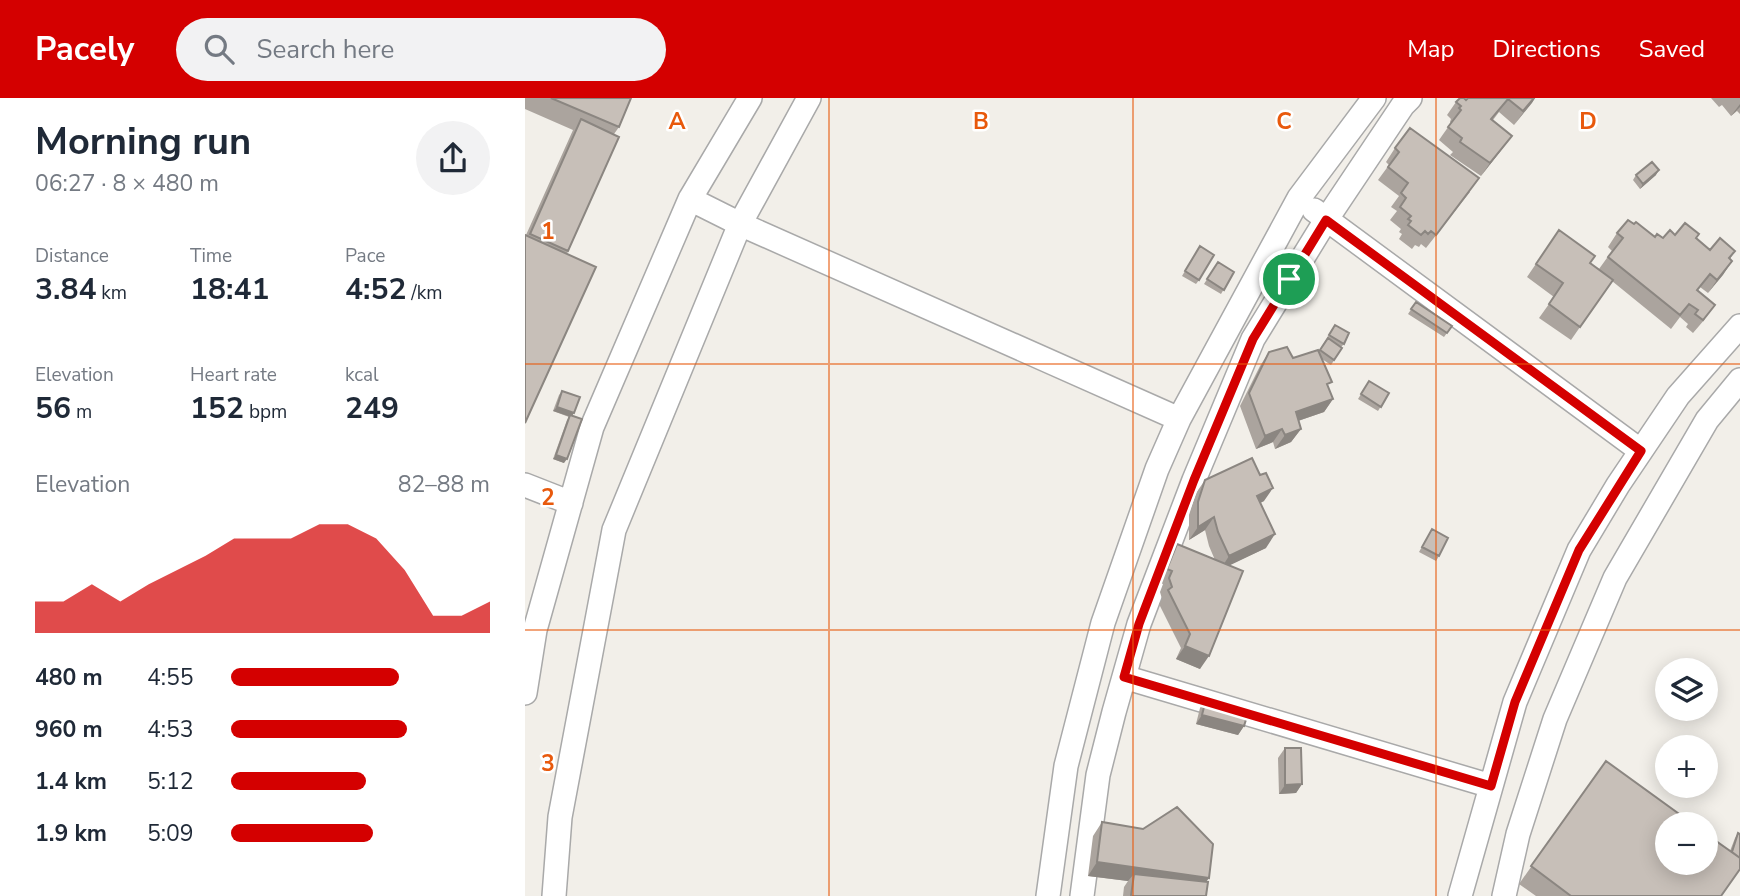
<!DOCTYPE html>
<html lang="en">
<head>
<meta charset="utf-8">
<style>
	:root { --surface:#fff; --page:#f2f2f3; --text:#1f2937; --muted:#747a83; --accent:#d40000 }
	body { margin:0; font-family:"Nunito Sans",sans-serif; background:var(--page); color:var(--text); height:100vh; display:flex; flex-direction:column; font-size:26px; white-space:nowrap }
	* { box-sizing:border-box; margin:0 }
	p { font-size:23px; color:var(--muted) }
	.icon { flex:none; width:38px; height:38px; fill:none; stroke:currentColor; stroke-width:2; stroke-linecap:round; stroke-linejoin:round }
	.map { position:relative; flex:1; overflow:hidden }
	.drawer { display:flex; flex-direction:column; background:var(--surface); width:525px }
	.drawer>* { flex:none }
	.buttons { position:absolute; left:1130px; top:560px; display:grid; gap:14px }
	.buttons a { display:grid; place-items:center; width:63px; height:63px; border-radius:50%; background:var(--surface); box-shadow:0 4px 18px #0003; font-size:35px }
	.pin { position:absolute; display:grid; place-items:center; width:60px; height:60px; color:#fff; margin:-30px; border:4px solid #fff; border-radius:50%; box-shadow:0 2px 7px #0007 }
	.round { display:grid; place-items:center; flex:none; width:74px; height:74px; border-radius:37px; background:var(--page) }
	.headline { display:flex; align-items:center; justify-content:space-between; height:119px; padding:0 35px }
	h1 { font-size:38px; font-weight:700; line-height:52px }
	.figures { display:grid; grid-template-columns:repeat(3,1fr); gap:10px; height:119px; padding:7px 35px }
	.figures div { display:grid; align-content:center }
	.figures b { font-size:30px; font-weight:700 }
	.figures small { font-size:19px; font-weight:400 }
	.figures p { font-size:19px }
	.chart { height:196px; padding:14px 35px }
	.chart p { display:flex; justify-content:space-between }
	.chart svg { width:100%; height:126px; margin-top:7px; fill:var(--accent); opacity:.7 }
	ul { padding:0 35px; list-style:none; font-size:23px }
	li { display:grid; grid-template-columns:112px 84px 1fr; align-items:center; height:52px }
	li i { height:18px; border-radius:9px; background:var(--accent) }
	header { display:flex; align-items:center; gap:42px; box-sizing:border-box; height:98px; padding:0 35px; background:var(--accent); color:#fff }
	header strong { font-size:33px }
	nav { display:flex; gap:38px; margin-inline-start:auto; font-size:24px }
	.search { width:490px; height:63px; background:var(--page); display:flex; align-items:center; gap:18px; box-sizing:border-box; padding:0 24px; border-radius:38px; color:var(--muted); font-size:26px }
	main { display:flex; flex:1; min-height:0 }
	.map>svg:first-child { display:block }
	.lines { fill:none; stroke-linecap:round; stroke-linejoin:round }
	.minor-casing { stroke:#a9a9a9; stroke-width:26 }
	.minor { stroke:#fff; stroke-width:23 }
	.wall { fill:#aba49e }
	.shaded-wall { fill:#8b8681 }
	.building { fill:#c7bfb8; stroke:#8b8681; stroke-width:2 }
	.route-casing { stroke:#fff; stroke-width:14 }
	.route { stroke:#d40000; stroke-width:9 }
	.grid { fill:none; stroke:#e8590c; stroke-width:2; stroke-opacity:0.55 }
	.grid-label { font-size:23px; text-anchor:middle; font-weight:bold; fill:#e8590c; stroke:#fff; stroke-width:5; stroke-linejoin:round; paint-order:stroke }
</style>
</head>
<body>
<header>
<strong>Pacely</strong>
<div class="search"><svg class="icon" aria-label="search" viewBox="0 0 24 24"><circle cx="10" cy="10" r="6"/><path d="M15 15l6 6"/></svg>Search here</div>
<nav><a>Map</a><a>Directions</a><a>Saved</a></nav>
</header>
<main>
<section class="drawer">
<div class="headline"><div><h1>Morning run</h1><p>06:27 · 8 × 480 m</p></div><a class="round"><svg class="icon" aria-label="share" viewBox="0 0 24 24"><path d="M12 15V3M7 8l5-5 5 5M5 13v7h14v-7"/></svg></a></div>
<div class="figures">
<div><p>Distance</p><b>3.84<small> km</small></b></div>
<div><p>Time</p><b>18:41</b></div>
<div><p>Pace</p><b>4:52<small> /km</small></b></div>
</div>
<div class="figures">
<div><p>Elevation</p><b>56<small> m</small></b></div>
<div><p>Heart rate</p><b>152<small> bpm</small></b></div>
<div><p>kcal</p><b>249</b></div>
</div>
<div class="chart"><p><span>Elevation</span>82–88 m</p>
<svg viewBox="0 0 160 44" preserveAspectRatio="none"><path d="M0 44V33L10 33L20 27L30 33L40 27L50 22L60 17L70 11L80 11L90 11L100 6L110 6L120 11L130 22L140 38L150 38L160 33V44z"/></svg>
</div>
<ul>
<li><b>480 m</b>4:55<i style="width:65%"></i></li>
<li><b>960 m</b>4:53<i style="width:68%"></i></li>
<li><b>1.4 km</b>5:12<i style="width:52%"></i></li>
<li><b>1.9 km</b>5:09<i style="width:55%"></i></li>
</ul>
</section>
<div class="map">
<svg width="1215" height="798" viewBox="0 0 1215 798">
	<rect width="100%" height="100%" fill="#f2efe9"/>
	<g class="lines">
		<defs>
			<path id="minor" d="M 165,101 L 215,126 L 654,321
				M 789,112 L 1116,353
				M 0,387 L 46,405
				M 599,579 L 966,688
				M 0,595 L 10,532 L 67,329 L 165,101 L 225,0
				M 29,798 L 35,719 L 89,432 L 215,126 L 284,0
				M 523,798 L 541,668 L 578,525 L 632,371 L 654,321 L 774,100 L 849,0
				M 557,798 L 573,677 L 589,614 L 614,526 L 669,382 L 728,241 L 801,122 L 878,7 L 885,0
				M 935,798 L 990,604 L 1054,452 L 1093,387 L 1153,298 L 1215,228
				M 979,798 L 993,736 L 1030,621 L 1090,480 L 1182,322 L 1215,282"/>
		</defs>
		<!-- minor casing -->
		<use href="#minor" class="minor-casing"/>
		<!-- minor -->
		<use href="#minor" class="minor"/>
	</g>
	<!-- wall -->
	<path class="wall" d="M 0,0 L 106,0 L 94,29 L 89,36 L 42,156 L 1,137 L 48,32 L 0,11 Z
		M 1010,0 L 989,27 L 974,14 L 968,22 L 977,51 L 956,78 L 925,57 L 928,54 L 914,42 L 926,25 L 925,24 L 926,21 L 922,17 L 931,4 L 941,2 Z
		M 1186,0 L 1215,0 L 1215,16 L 1212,13 L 1206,18 L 1197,7 L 1194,9 Z
		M 870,50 L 945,94 L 901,150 L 896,146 L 894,149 L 890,147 L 887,151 L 874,141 L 877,136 L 874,134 L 876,131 L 865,122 L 872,113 L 866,109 L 874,98 L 853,82 L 864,67 L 861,64 Z
		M 1111,77 L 1131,77 L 1115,91 L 1108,82 Z
		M 1109,126 L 1130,139 L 1138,140 L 1150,137 L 1171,140 L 1185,152 L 1210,153 L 1205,161 L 1207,163 L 1183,195 L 1175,189 L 1172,193 L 1180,221 L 1168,235 L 1161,229 L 1163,226 L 1155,219 L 1146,231 L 1087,183 L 1046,242 L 1014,220 L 1029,199 L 1002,179 L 1034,132 L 1065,165 L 1074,171 L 1087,153 L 1083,149 L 1092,135 Z
		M 675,148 L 674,182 L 671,186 L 657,178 Z
		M 693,164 L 709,174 L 696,196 L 679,186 Z
		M 891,204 L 927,228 L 919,239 L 883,216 Z
		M 810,227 L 819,246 L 816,249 L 817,250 L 806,267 L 797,261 L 803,289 L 808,301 L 799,314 L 773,323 L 776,331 L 766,344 L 750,351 L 748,344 L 731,351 L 715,308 L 735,268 L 744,254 L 768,260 L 794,253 Z
		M 844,283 L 864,295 L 853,313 L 833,301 Z
		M 37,293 L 49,315 L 47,318 L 39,365 L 28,361 L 42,322 L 44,319 L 28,313 L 34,297 Z
		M 680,382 L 739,403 L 735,405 L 741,450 L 704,467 L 675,571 L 651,561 L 656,550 L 634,506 L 637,501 L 635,494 L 638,486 L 633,484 L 642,460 L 652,446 L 690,462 L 684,448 L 680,432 L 664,442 L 664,417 L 671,395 Z
		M 907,431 L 914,458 L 911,463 L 894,454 Z
		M 681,601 L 719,628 L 713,637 L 671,626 L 675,610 Z
		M 760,650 L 777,686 L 771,695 L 754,696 L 753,660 Z
		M 1081,663 L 1205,753 L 1210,740 L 1213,735 L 1196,798 L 1011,798 L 994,786 Z
		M 577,724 L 684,780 L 681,783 L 681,798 L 598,798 L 599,789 L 603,783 L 563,778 L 568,738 Z"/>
	<!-- shaded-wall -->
	<path class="shaded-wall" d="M 1009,0 L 1010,0 L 1007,5 L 989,27 Z
		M 1215,6 L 1215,9 L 1206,18 Z
		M 987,38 L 977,51 L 956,78 L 965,65 Z
		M 1134,72 L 1131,77 L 1115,91 L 1118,86 Z
		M 1207,163 L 1198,177 L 1183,195 L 1192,182 Z
		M 808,301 L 799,314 L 761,327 L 771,314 Z
		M 32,309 L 49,315 L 46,319 L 28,313 Z
		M 757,331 L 748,344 L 731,351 L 740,338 Z
		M 776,331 L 766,344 L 750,351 L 760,337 Z
		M 31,357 L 42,361 L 39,365 L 28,361 Z
		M 748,390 L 739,403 L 723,411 L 732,398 Z
		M 689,419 L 680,432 L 664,442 L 673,429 Z
		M 750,436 L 741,450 L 695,472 L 704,458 Z
		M 660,548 L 684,558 L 675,571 L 651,561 Z
		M 677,617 L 719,628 L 713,637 L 671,626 Z
		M 777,686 L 771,695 L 754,696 L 760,687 Z
		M 572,764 L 684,780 L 674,793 L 609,776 L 603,783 L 563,778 Z"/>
	<!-- building -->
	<path class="building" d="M 26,0 L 106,0 L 94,29 Z
		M 935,0 L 939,0 L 941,2 L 943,0 L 1009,0 L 998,13 L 983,1 L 966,21 L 987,38 L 965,65 L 935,44 L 937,40 L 923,29 L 936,12 L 934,10 L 936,8 L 931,4 Z
		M 56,21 L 94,39 L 43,153 L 5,136 Z
		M 885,30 L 954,80 L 911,137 L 906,133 L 903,136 L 900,133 L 896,137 L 883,127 L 886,123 L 883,121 L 886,118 L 875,109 L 881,100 L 876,95 L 883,85 L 863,69 L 874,54 L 870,50 Z
		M 1127,64 L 1134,72 L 1118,86 L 1111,77 Z
		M 1103,122 L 1109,126 L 1111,124 L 1130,139 L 1132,136 L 1138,140 L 1145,132 L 1150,137 L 1160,125 L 1174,136 L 1171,140 L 1185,152 L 1195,140 L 1210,153 L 1204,160 L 1207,163 L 1192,182 L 1185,176 L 1172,192 L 1190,207 L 1178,222 L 1170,216 L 1173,212 L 1164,206 L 1155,217 L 1083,159 L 1098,140 L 1092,135 Z
		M 1034,132 L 1070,158 L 1065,165 L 1088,182 L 1055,229 L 1024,206 L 1038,185 L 1011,166 Z
		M 0,137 L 71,169 L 0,325 Z
		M 675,148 L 689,157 L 674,182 L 660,173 Z
		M 693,164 L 709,174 L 699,192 L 682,181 Z
		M 891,204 L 927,228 L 922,235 L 886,211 Z
		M 810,227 L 824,235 L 819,246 L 804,237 Z
		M 803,240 L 817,250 L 809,262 L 795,252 Z
		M 762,249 L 768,260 L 793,252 L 807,284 L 802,286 L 808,301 L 771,314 L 776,331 L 760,337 L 757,331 L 740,338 L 724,295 L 744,254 Z
		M 844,283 L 864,295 L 856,309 L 836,296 Z
		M 37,293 L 55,299 L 49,315 L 32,309 Z
		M 45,317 L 57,321 L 42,361 L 31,357 Z
		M 727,360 L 735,377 L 741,375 L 748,390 L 732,398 L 750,436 L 704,458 L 693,434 L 689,419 L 673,429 L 673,404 L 680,382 Z
		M 907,431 L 923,440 L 914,458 L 897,449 Z
		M 652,446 L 718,473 L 684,558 L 660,548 L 665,536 L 643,492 L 647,489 L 644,480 L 647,473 L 642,471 Z
		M 681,601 L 724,612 L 719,628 L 677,617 Z
		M 760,650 L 776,650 L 777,686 L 760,687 Z
		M 1081,663 L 1168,726 L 1143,726 L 1143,765 L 1181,765 L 1181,736 L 1215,760 L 1215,771 L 1196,798 L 1046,798 L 1006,768 Z
		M 652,709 L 688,746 L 684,780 L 572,764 L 577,724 L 618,731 Z
		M 1213,735 L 1215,736 L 1215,760 L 1207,754 Z
		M 609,776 L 683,784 L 681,798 L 606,798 Z"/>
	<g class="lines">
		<defs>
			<path id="route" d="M 801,122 L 1116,353 L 1054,452 L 990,604 L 966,688 L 599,579 L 614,526 L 669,382 L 728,241 Z"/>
		</defs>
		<!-- route casing -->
		<use href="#route" class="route-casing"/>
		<!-- route -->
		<use href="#route" class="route"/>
	</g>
	<!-- grid -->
	<path class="grid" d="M 304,0 L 304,798M 608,0 L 608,798M 911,0 L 911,798M 0,266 L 1215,266M 0,532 L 1215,532"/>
	<g class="grid-label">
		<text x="152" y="31">A</text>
		<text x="456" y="31">B</text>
		<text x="759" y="31">C</text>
		<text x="1063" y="31">D</text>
		<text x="23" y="141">1</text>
		<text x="23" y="407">2</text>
		<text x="23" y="673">3</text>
	</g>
</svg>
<div class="buttons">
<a><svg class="icon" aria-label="layers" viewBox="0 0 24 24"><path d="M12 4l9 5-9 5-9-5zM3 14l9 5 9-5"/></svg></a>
<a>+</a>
<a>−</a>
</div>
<div class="pin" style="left:764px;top:181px;background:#1e9e55"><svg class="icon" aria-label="arrive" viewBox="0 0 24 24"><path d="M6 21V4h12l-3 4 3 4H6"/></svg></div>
</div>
</main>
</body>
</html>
